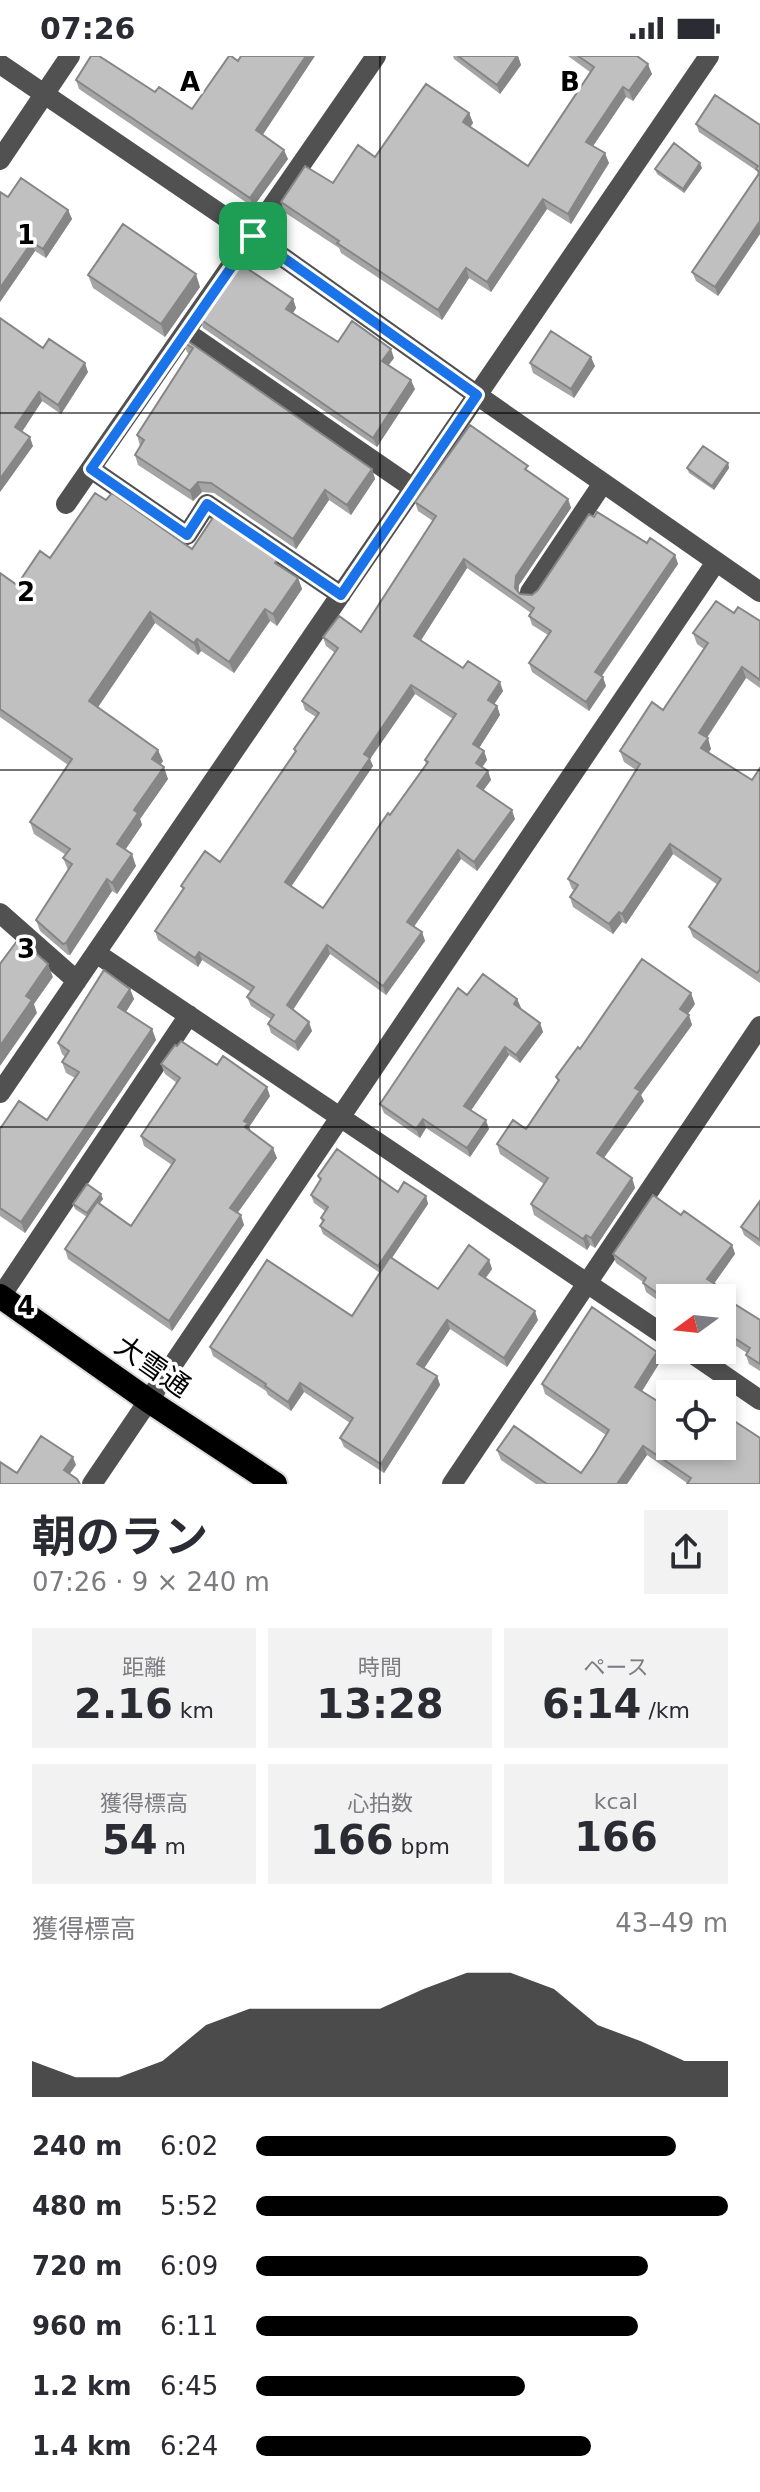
<!DOCTYPE html>
<html lang="ja">
<head>
<meta charset="utf-8">
<style>
	:root { --surface:#fff; --page:#f2f2f3; --text:#2b2b33; --muted:#7c7c81; --accent:#000 }
	body { margin:0; font-family:"DejaVu Sans","Noto Sans JP",sans-serif; background:var(--page); color:var(--text); height:100vh; display:flex; flex-direction:column; font-size:30px; white-space:nowrap }
	* { box-sizing:border-box; margin:0 }
	p { font-size:26px; color:var(--muted) }
	.icon { flex:none; width:44px; height:44px; fill:none; stroke:currentColor; stroke-width:2; stroke-linecap:round; stroke-linejoin:round }
	.map { position:relative; height:1428px; overflow:hidden }
	.panel { display:flex; flex-direction:column; background:var(--surface); flex:1 }
	.panel>* { flex:none }
	.needle { width:52px; rotate:255deg }
	.buttons { position:absolute; left:656px; top:1228px; display:grid; gap:16px }
	.buttons a { display:grid; place-items:center; width:80px; height:80px; border-radius:0px; background:var(--surface); box-shadow:0 4px 12px #0003; font-size:40px }
	.pin { position:absolute; display:grid; place-items:center; width:68px; height:68px; color:#fff; margin:-34px; border-radius:16px; box-shadow:0 4px 12px #0006 }
	.round { display:grid; place-items:center; flex:none; width:84px; height:84px; border-radius:0px; background:var(--page) }
	.head { display:flex; align-items:center; justify-content:space-between; height:136px; padding:0 32px }
	h1 { font-size:44px; font-weight:700; line-height:60px }
	.figures { display:grid; grid-template-columns:repeat(3,1fr); gap:12px; height:136px; padding:8px 32px }
	.figures div { display:grid; align-content:center; border-radius:0px; background:var(--page); text-align:center }
	.figures b { font-size:40px; font-weight:700 }
	.figures small { font-size:22px; font-weight:400 }
	.figures p { font-size:22px }
	.chart { height:224px; padding:16px 32px }
	.chart p { display:flex; justify-content:space-between }
	.chart svg { width:100%; height:144px; margin-top:8px; fill:var(--accent); opacity:.7 }
	ul { padding:0 32px; list-style:none; font-size:26px }
	li { display:grid; grid-template-columns:128px 96px 1fr; align-items:center; height:60px }
	li i { height:20px; border-radius:10px; background:var(--accent) }
	.status { display:flex; justify-content:space-between; align-items:center; height:56px; padding:0 40px; background:var(--surface); direction:ltr }
	.status svg { height:22px; fill:currentColor }
	.map>svg:first-child { display:block }
	.lines { fill:none; stroke-linecap:round; stroke-linejoin:round }
	.highway-casing { stroke:#dbdbdb; stroke-width:28 }
	.minor { stroke:#515151; stroke-width:20 }
	.highway { stroke:#000; stroke-width:24 }
	.wall { fill:#a5a5a5; fill-rule:evenodd }
	.shaded-wall { fill:#868686 }
	.building { fill:#c0c0c0; stroke:#868686; stroke-width:2; fill-rule:evenodd }
	.route-casing { stroke:#fff; stroke-width:16 }
	.route { stroke:#1a73e8; stroke-width:10 }
	.grid { fill:none; stroke:#000; stroke-width:2; stroke-opacity:0.55 }
	.labels { text-anchor:middle; stroke-width:7; stroke-linejoin:round; paint-order:stroke }
	.street-label { font-size:28px; fill:#000; stroke:#fff }
	.grid-label { font-size:26px; text-anchor:middle; font-weight:bold; fill:#000; stroke:#fff; stroke-width:7; stroke-linejoin:round; paint-order:stroke }
</style>
</head>
<body>
<div class="status"><b>07:26</b><svg viewBox="0 0 49 12"><path d="M0 12V9h3v3zM5 12V6h3v6zM10 12V3h3v9zM15 12V0h3v12zM26 1h20v11H26zM47 4h2v5h-2z"/></svg></div>
<div class="map">
<svg width="760" height="1428" viewBox="0 0 760 1428">
	<rect width="100%" height="100%" fill="#fff"/>
	<g class="lines">
		<defs>
			<path id="highway" d="M 0,1240 L 149,1345 L 275,1428"/>
		</defs>
		<!-- highway casing -->
		<use href="#highway" class="highway-casing"/>
		<!-- minor -->
		<path class="minor" d="M 0,8 L 253,180 L 477,339 L 760,536
			M 0,104 L 70,0
			M 186,276 L 413,432
			M 91,413 L 187,479 L 207,448 L 341,539
			M 66,448 L 376,0
			M 530,536 L 603,427
			M 0,857 L 77,925
			M 96,897 L 670,1283
			M 0,1037 L 709,0
			M 1,1240 L 189,959
			M 687,1294 L 760,1344
			M 92,1428 L 716,506
			M 452,1428 L 760,970"/>
		<!-- highway -->
		<use href="#highway" class="highway"/>
	</g>
	<!-- wall -->
	<path class="wall" d="M 453,0 L 518,0 L 521,9 L 500,38 L 454,3 Z
		M 568,0 L 637,0 L 652,18 L 633,45 L 626,41 L 593,90 L 609,107 L 571,168 L 547,153 L 491,236 L 469,222 L 442,264 L 341,197 L 339,192 L 284,156 L 281,146 L 333,127 L 375,101 L 469,57 L 473,67 L 470,71 L 528,110 L 590,16 Z
		M 76,24 L 155,36 L 192,53 L 262,78 L 288,103 L 253,151 L 79,33 Z
		M 696,68 L 760,69 L 760,178 L 718,240 L 696,225 L 692,216 L 758,119 L 757,115 L 699,76 Z
		M 702,112 L 684,137 L 657,118 L 655,113 Z
		M 0,136 L 8,141 L 68,154 L 72,163 L 46,202 L 35,195 L 0,246 Z
		M 88,219 L 200,231 L 165,281 L 93,232 Z
		M 293,243 L 296,252 L 293,257 L 338,286 L 394,302 L 388,309 L 415,333 L 377,391 L 203,272 L 200,263 Z
		M 183,286 L 372,413 L 375,423 L 351,459 L 329,444 L 296,493 L 214,437 L 202,436 L 193,445 L 138,409 L 135,399 L 140,390 L 137,379 L 189,298 L 187,296 Z
		M 43,292 L 88,316 L 61,358 L 42,345 L 22,376 L 33,390 L 0,436 Z
		M 530,307 L 595,310 L 574,342 L 533,317 Z
		M 728,407 L 729,412 L 714,434 L 689,417 L 687,412 Z
		M 530,417 L 568,443 L 571,452 L 519,529 L 518,536 L 520,538 L 532,539 L 538,534 L 594,461 L 647,487 L 675,499 L 678,508 L 602,620 L 606,630 L 589,655 L 532,616 L 529,607 L 548,579 L 532,569 L 529,560 L 531,557 L 467,512 L 421,584 L 463,612 L 503,635 L 494,648 L 497,650 L 500,659 L 479,692 L 484,695 L 487,704 L 482,711 L 488,715 L 491,724 L 483,734 L 515,763 L 477,815 L 461,803 L 414,870 L 422,876 L 425,885 L 386,939 L 330,898 L 293,954 L 312,975 L 298,995 L 271,977 L 268,968 L 271,963 L 251,950 L 247,941 L 251,936 L 202,904 L 198,911 L 158,884 L 155,875 L 183,834 L 181,830 L 220,806 L 295,696 L 294,693 L 316,661 L 305,654 L 302,645 L 335,597 L 326,590 L 323,581 L 361,576 L 433,465 L 418,455 L 415,446 ZM 415,638 L 453,663 L 425,704 L 426,709 L 323,852 L 291,831 L 373,710 L 370,703 Z
		M 106,444 L 192,493 L 280,510 L 298,522 L 302,533 L 277,570 L 270,565 L 234,617 L 201,595 L 198,599 L 155,567 L 98,651 L 163,705 L 160,709 L 168,723 L 140,763 L 142,769 L 125,794 L 136,810 L 117,838 L 112,835 L 70,899 L 68,899 L 40,875 L 36,864 L 68,814 L 63,802 L 66,799 L 34,778 L 30,766 L 68,709 L 0,661 L 0,517 L 17,529 L 50,502 Z
		M 734,557 L 760,565 L 760,632 L 746,622 L 707,682 L 711,693 L 709,696 L 752,724 L 760,712 L 760,927 L 693,881 L 689,871 L 718,829 L 673,798 L 626,868 L 622,866 L 613,878 L 573,851 L 570,841 L 574,834 L 572,833 L 568,823 L 636,714 L 624,706 L 620,695 L 663,654 L 704,593 L 697,588 L 693,577 Z
		M 130,933 L 134,943 L 126,956 L 152,973 L 156,984 L 25,1177 L 0,1160 L 0,1073 L 47,1064 L 75,1022 L 66,1017 L 62,1006 L 65,1001 L 62,998 L 58,987 Z
		M 467,939 L 517,943 L 521,952 L 520,953 L 540,967 L 543,976 L 520,1007 L 509,999 L 471,1054 L 489,1073 L 470,1101 L 426,1072 L 420,1082 L 384,1057 L 380,1048 Z
		M 695,948 L 688,958 L 692,969 L 641,1039 L 644,1045 L 604,1102 L 632,1122 L 635,1132 L 595,1192 L 590,1189 L 587,1194 L 534,1159 L 531,1148 L 544,1128 L 500,1098 L 497,1088 L 526,1073 L 558,1026 L 556,1021 L 580,993 Z
		M 161,1008 L 217,1009 L 270,1040 L 249,1071 L 251,1076 L 277,1102 L 237,1157 L 244,1169 L 172,1275 L 68,1203 L 65,1193 L 87,1161 L 75,1153 L 73,1148 L 103,1143 L 99,1148 L 131,1170 L 172,1109 L 144,1090 L 141,1080 L 177,1027 L 165,1018 Z
		M 318,1120 L 426,1140 L 428,1148 L 392,1202 L 438,1233 L 489,1204 L 492,1213 L 485,1223 L 538,1264 L 507,1311 L 450,1273 L 424,1312 L 437,1320 L 440,1329 L 384,1417 L 344,1391 L 340,1382 L 350,1367 L 304,1336 L 291,1355 L 268,1339 L 266,1335 L 213,1300 L 210,1291 L 352,1260 L 380,1217 L 323,1178 L 320,1170 L 322,1166 L 321,1162 L 325,1155 L 314,1147 L 311,1139 L 320,1125 Z
		M 760,1145 L 760,1191 L 744,1179 L 741,1171 Z
		M 681,1159 L 732,1189 L 735,1198 L 714,1227 L 724,1241 L 760,1264 L 760,1315 L 749,1308 L 746,1299 L 747,1297 L 722,1281 L 722,1242 L 670,1242 L 670,1253 L 646,1236 L 643,1226 L 616,1207 L 613,1198 Z
		M 657,1296 L 660,1306 L 642,1335 L 670,1390 L 760,1382 L 687,1427 L 647,1399 L 627,1428 L 536,1428 L 501,1404 L 497,1394 L 581,1417 L 606,1379 L 545,1338 L 542,1328 Z"/>
	<!-- shaded-wall -->
	<path class="shaded-wall" d="M 306,0 L 315,0 L 260,83 L 256,74 Z
		M 518,0 L 521,9 L 500,38 L 497,29 Z
		M 648,8 L 652,18 L 633,45 L 629,35 Z
		M 623,31 L 626,41 L 589,96 L 586,86 Z
		M 469,57 L 473,67 L 467,76 L 463,66 Z
		M 284,94 L 288,103 L 253,151 L 250,142 Z
		M 605,97 L 609,107 L 571,168 L 568,158 Z
		M 700,107 L 702,112 L 684,137 L 683,133 Z
		M 543,143 L 547,153 L 491,236 L 487,226 Z
		M 68,154 L 72,163 L 46,202 L 43,193 Z
		M 760,165 L 760,178 L 718,240 L 715,231 Z
		M 32,186 L 35,195 L 0,246 L 0,232 Z
		M 466,212 L 469,222 L 442,264 L 438,254 Z
		M 196,218 L 200,231 L 165,281 L 161,268 Z
		M 293,243 L 296,252 L 290,262 L 286,253 Z
		M 391,293 L 394,302 L 385,314 L 382,305 Z
		M 591,301 L 595,310 L 574,342 L 571,333 Z
		M 85,307 L 88,316 L 61,358 L 58,349 Z
		M 411,324 L 415,333 L 377,391 L 373,382 Z
		M 39,336 L 42,345 L 19,380 L 15,371 Z
		M 30,381 L 33,390 L 0,436 L 0,423 Z
		M 728,407 L 729,412 L 714,434 L 712,430 Z
		M 372,413 L 375,423 L 351,459 L 347,449 Z
		M 198,426 L 202,436 L 193,445 L 190,435 Z
		M 325,434 L 329,444 L 296,493 L 293,483 Z
		M 568,443 L 571,452 L 519,529 L 518,541 L 515,532 L 516,520 Z
		M 675,499 L 678,508 L 598,625 L 595,616 Z
		M 464,503 L 467,512 L 418,589 L 414,580 Z
		M 298,522 L 302,533 L 277,570 L 273,558 Z
		M 265,553 L 270,565 L 234,617 L 229,606 Z
		M 150,556 L 155,567 L 94,657 L 89,645 Z
		M 197,583 L 201,595 L 198,599 L 194,587 Z
		M 742,611 L 746,622 L 703,687 L 699,677 Z
		M 603,621 L 606,630 L 589,655 L 586,646 Z
		M 500,626 L 503,635 L 491,653 L 488,644 Z
		M 411,629 L 415,638 L 370,703 L 373,710 L 288,835 L 285,826 L 364,698 Z
		M 497,650 L 500,659 L 476,697 L 473,688 Z
		M 708,682 L 711,693 L 705,702 L 701,692 Z
		M 158,694 L 163,705 L 156,715 L 152,703 Z
		M 484,695 L 487,704 L 479,716 L 476,707 Z
		M 164,711 L 168,723 L 140,763 L 142,769 L 121,800 L 117,788 L 134,754 Z
		M 488,715 L 491,724 L 480,739 L 477,730 Z
		M 512,754 L 515,763 L 477,815 L 474,806 Z
		M 670,788 L 673,798 L 626,868 L 622,858 Z
		M 458,794 L 461,803 L 411,875 L 407,866 Z
		M 132,798 L 136,810 L 117,838 L 112,827 Z
		M 107,823 L 112,835 L 70,899 L 66,887 Z
		M 619,856 L 622,866 L 613,878 L 609,868 Z
		M 422,876 L 425,885 L 386,939 L 383,930 Z
		M 327,889 L 330,898 L 290,958 L 287,949 Z
		M 199,896 L 202,904 L 198,911 L 195,902 Z
		M 48,908 L 53,921 L 34,948 L 37,957 L 0,1010 L 0,990 L 26,940 Z
		M 130,933 L 134,943 L 122,962 L 118,951 Z
		M 691,937 L 695,948 L 684,963 L 680,953 Z
		M 517,943 L 521,952 L 517,957 L 514,948 Z
		M 689,959 L 692,969 L 641,1039 L 644,1045 L 600,1107 L 597,1097 L 635,1032 Z
		M 309,966 L 312,975 L 298,995 L 295,986 Z
		M 540,967 L 543,976 L 520,1007 L 516,999 Z
		M 152,973 L 156,984 L 25,1177 L 21,1166 Z
		M 505,991 L 509,999 L 468,1059 L 464,1050 Z
		M 267,1031 L 270,1040 L 249,1071 L 252,1077 L 249,1081 L 244,1065 Z
		M 423,1063 L 426,1072 L 420,1082 L 416,1073 Z
		M 486,1064 L 489,1073 L 470,1101 L 467,1092 Z
		M 273,1092 L 277,1102 L 234,1162 L 230,1152 Z
		M 632,1122 L 635,1132 L 595,1192 L 591,1182 Z
		M 101,1138 L 103,1143 L 88,1162 L 87,1157 Z
		M 426,1140 L 428,1148 L 381,1218 L 378,1210 Z
		M 241,1159 L 244,1169 L 172,1275 L 169,1265 Z
		M 586,1179 L 590,1189 L 587,1194 L 583,1183 Z
		M 732,1189 L 735,1198 L 711,1232 L 707,1223 Z
		M 489,1204 L 492,1213 L 482,1227 L 479,1218 Z
		M 535,1255 L 538,1264 L 507,1311 L 504,1302 Z
		M 447,1264 L 450,1273 L 421,1317 L 417,1308 Z
		M 657,1296 L 660,1306 L 639,1340 L 635,1331 Z
		M 437,1320 L 440,1329 L 384,1417 L 381,1408 Z
		M 300,1327 L 304,1336 L 291,1355 L 288,1346 Z
		M 643,1390 L 647,1399 L 627,1428 L 617,1428 Z
		M 73,1401 L 76,1409 L 67,1422 L 64,1414 Z"/>
	<!-- building -->
	<path class="building" d="M 91,0 L 99,0 L 155,36 L 159,31 L 192,53 L 229,0 L 231,0 L 238,5 L 241,0 L 306,0 L 256,74 L 284,94 L 250,142 L 76,24 Z
		M 458,0 L 517,0 L 497,29 Z
		M 578,0 L 637,0 L 648,8 L 629,35 L 623,31 L 586,86 L 605,97 L 568,158 L 543,143 L 487,226 L 466,212 L 438,254 L 337,187 L 339,185 L 281,146 L 305,110 L 333,127 L 358,89 L 375,101 L 426,28 L 469,57 L 463,66 L 528,110 L 594,11 Z
		M 715,39 L 760,69 L 760,116 L 756,113 L 758,110 L 696,68 Z
		M 674,87 L 700,107 L 683,133 L 655,113 Z
		M 760,116 L 760,165 L 715,231 L 692,216 Z
		M 21,122 L 68,154 L 43,193 L 32,186 L 0,232 L 0,136 L 8,141 Z
		M 123,168 L 196,218 L 161,268 L 88,219 Z
		M 239,207 L 293,243 L 286,253 L 338,286 L 352,265 L 391,293 L 382,305 L 411,324 L 373,382 L 200,263 Z
		M 0,262 L 43,292 L 49,283 L 85,307 L 58,349 L 39,336 L 15,371 L 30,381 L 0,423 Z
		M 551,275 L 591,301 L 571,333 L 530,307 Z
		M 185,283 L 372,413 L 347,449 L 325,434 L 293,483 L 211,427 L 198,426 L 190,435 L 135,399 L 144,384 L 137,379 L 193,292 L 183,286 Z
		M 470,369 L 528,410 L 525,413 L 568,443 L 516,520 L 515,532 L 520,538 L 532,539 L 538,534 L 589,458 L 594,461 L 597,456 L 647,487 L 650,482 L 675,499 L 595,616 L 603,621 L 586,646 L 529,607 L 551,575 L 529,560 L 534,552 L 464,503 L 414,580 L 463,612 L 468,605 L 500,626 L 488,644 L 497,650 L 473,688 L 484,695 L 476,707 L 488,715 L 477,730 L 512,754 L 474,806 L 458,794 L 407,866 L 422,876 L 383,930 L 327,889 L 287,949 L 309,966 L 295,986 L 268,968 L 274,959 L 247,941 L 254,931 L 199,896 L 195,902 L 155,875 L 184,832 L 181,830 L 205,795 L 220,806 L 296,695 L 294,693 L 319,657 L 302,645 L 338,592 L 323,581 L 339,560 L 361,576 L 436,460 L 415,446 ZM 411,629 L 456,658 L 425,704 L 428,706 L 390,759 L 388,757 L 323,852 L 285,826 L 370,702 L 364,698 Z
		M 703,390 L 728,407 L 712,430 L 687,412 Z
		M 95,437 L 106,444 L 112,437 L 192,493 L 214,460 L 278,503 L 275,507 L 298,522 L 273,558 L 265,553 L 229,606 L 197,583 L 194,587 L 150,556 L 89,645 L 158,694 L 152,703 L 164,711 L 134,754 L 138,757 L 117,788 L 132,798 L 112,827 L 107,823 L 66,887 L 63,888 L 36,864 L 72,808 L 63,802 L 70,793 L 30,766 L 72,703 L 0,653 L 0,517 L 17,529 L 40,495 L 50,502 Z
		M 716,545 L 734,557 L 738,551 L 760,565 L 760,624 L 742,611 L 699,677 L 708,682 L 701,692 L 752,724 L 760,712 L 760,913 L 757,917 L 689,871 L 721,823 L 670,788 L 622,858 L 619,856 L 609,868 L 570,841 L 578,829 L 568,823 L 640,708 L 620,695 L 652,646 L 663,654 L 708,587 L 693,577 Z
		M 21,884 L 48,908 L 26,940 L 32,944 L 0,990 L 0,908 L 17,885 L 20,887 Z
		M 642,903 L 691,937 L 680,953 L 689,959 L 635,1032 L 640,1035 L 597,1097 L 632,1122 L 591,1182 L 586,1179 L 583,1183 L 531,1148 L 548,1122 L 497,1088 L 513,1064 L 526,1073 L 559,1024 L 556,1021 L 578,991 L 580,993 Z
		M 104,914 L 130,933 L 118,951 L 152,973 L 21,1166 L 0,1152 L 0,1073 L 19,1045 L 47,1064 L 79,1016 L 62,1006 L 69,995 L 58,987 Z
		M 483,918 L 517,943 L 514,948 L 540,967 L 516,999 L 505,991 L 464,1050 L 486,1064 L 467,1092 L 423,1063 L 416,1073 L 380,1048 L 458,932 L 467,939 Z
		M 181,985 L 217,1009 L 223,1000 L 267,1031 L 244,1065 L 248,1067 L 245,1071 L 273,1092 L 230,1152 L 241,1159 L 169,1265 L 65,1193 L 97,1146 L 131,1170 L 175,1104 L 141,1080 L 180,1022 L 161,1008 L 175,989 L 177,990 Z
		M 337,1093 L 398,1136 L 404,1126 L 426,1140 L 378,1210 L 320,1170 L 324,1164 L 321,1162 L 328,1151 L 311,1139 L 321,1123 L 318,1120 Z
		M 87,1128 L 101,1138 L 87,1157 L 73,1148 Z
		M 653,1139 L 681,1159 L 684,1155 L 732,1189 L 707,1223 L 721,1232 L 717,1237 L 760,1264 L 760,1308 L 746,1299 L 750,1292 L 722,1274 L 722,1242 L 670,1242 L 670,1246 L 643,1227 L 646,1222 L 613,1198 Z
		M 760,1145 L 760,1184 L 741,1171 Z
		M 469,1189 L 489,1204 L 479,1218 L 535,1255 L 504,1302 L 447,1264 L 417,1308 L 437,1320 L 381,1408 L 340,1382 L 353,1362 L 300,1327 L 288,1346 L 265,1330 L 266,1328 L 210,1291 L 267,1204 L 352,1260 L 390,1201 L 438,1233 Z
		M 592,1251 L 657,1296 L 635,1331 L 670,1353 L 670,1390 L 722,1390 L 722,1357 L 760,1382 L 760,1428 L 687,1428 L 691,1422 L 643,1390 L 617,1428 L 547,1428 L 497,1394 L 514,1370 L 581,1417 L 595,1397 L 609,1374 L 542,1328 Z
		M 41,1380 L 73,1401 L 64,1414 L 77,1423 L 80,1428 L 0,1428 L 0,1406 L 17,1417 Z"/>
	<g class="lines">
		<defs>
			<path id="route" d="M 253,180 L 477,339 L 341,539 L 207,448 L 187,479 L 91,413 Z"/>
		</defs>
		<!-- route casing -->
		<use href="#route" class="route-casing"/>
		<!-- route -->
		<use href="#route" class="route"/>
	</g>
	<!-- grid -->
	<path class="grid" d="M 380,0 L 380,1428M 0,357 L 760,357M 0,714 L 760,714M 0,1071 L 760,1071"/>
	<g class="labels">
		<!-- street labels -->
		<g class="street-label">
			<text transform="translate(153 1310) rotate(35)" y="10">大雪通</text>
		</g>
	</g>
	<g class="grid-label">
		<text x="190" y="35">A</text>
		<text x="570" y="35">B</text>
		<text x="26" y="188">1</text>
		<text x="26" y="545">2</text>
		<text x="26" y="902">3</text>
		<text x="26" y="1259">4</text>
	</g>
</svg>
<div class="buttons">
<a><svg class="needle" viewBox="-14 -14 28 28"><path d="M0-13l5 13h-10z" fill="#e53935"/><path d="M0 13l5-13h-10z" fill="#7c7c81"/></svg></a>
<a><svg class="icon" aria-label="locate" viewBox="0 0 24 24"><circle cx="12" cy="12" r="6"/><path d="M12 2v4M12 18v4M2 12h4M18 12h4"/></svg></a>
</div>
<div class="pin" style="left:253px;top:180px;background:#1e9e55"><svg class="icon" aria-label="arrive" viewBox="0 0 24 24"><path d="M6 21V4h12l-3 4 3 4H6"/></svg></div>
</div>
<section class="panel">
<div class="head"><div><h1>朝のラン</h1><p>07:26 · 9 × 240 m</p></div><a class="round"><svg class="icon" aria-label="share" viewBox="0 0 24 24"><path d="M12 15V3M7 8l5-5 5 5M5 13v7h14v-7"/></svg></a></div>
<div class="figures">
<div><p>距離</p><b>2.16<small> km</small></b></div>
<div><p>時間</p><b>13:28</b></div>
<div><p>ペース</p><b>6:14<small> /km</small></b></div>
</div>
<div class="figures">
<div><p>獲得標高</p><b>54<small> m</small></b></div>
<div><p>心拍数</p><b>166<small> bpm</small></b></div>
<div><p>kcal</p><b>166</b></div>
</div>
<div class="chart"><p><span>獲得標高</span>43–49 m</p>
<svg viewBox="0 0 160 44" preserveAspectRatio="none"><path d="M0 44V33L10 38L20 38L30 33L40 22L50 17L60 17L70 17L80 17L90 11L100 6L110 6L120 11L130 22L140 27L150 33L160 33V44z"/></svg>
</div>
<ul>
<li><b>240 m</b>6:02<i style="width:89%"></i></li>
<li><b>480 m</b>5:52<i style="width:100%"></i></li>
<li><b>720 m</b>6:09<i style="width:83%"></i></li>
<li><b>960 m</b>6:11<i style="width:81%"></i></li>
<li><b>1.2 km</b>6:45<i style="width:57%"></i></li>
<li><b>1.4 km</b>6:24<i style="width:71%"></i></li>
</ul>
</section>
</body>
</html>
